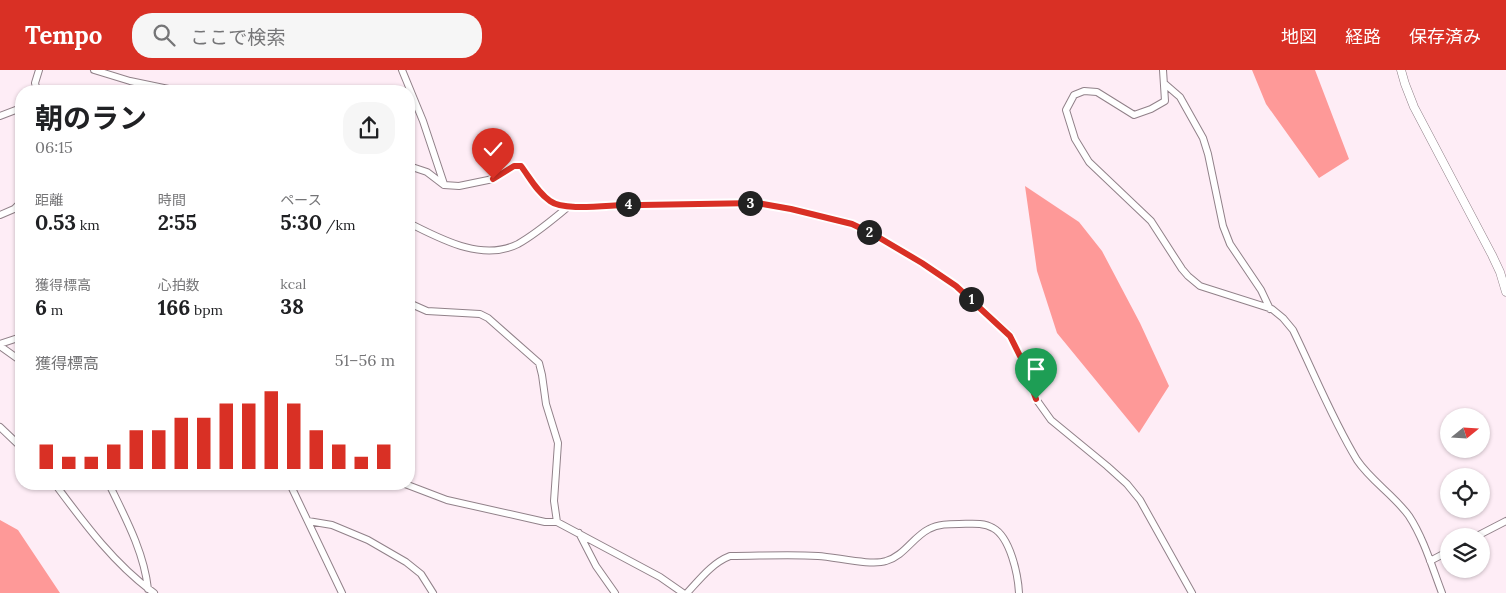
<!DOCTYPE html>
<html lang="ja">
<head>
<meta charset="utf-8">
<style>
	:root { --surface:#fff; --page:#f6f6f6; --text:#202124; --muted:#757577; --accent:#d93025 }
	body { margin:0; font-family:Lora,"Noto Sans JP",serif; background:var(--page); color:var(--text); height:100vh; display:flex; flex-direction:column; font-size:19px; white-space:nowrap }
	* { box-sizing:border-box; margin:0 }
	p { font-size:16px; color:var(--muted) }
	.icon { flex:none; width:28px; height:28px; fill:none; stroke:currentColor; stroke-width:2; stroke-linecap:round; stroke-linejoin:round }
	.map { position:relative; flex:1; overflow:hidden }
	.details { position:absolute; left:15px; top:15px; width:400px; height:405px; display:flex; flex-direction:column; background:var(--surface); border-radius:20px; box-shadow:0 1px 4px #0004 }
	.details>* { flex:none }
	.needle { width:32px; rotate:72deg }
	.controls { position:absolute; left:1440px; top:338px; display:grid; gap:10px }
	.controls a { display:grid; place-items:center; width:50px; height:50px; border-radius:50%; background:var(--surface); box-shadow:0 1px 4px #0004; font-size:25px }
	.pin { position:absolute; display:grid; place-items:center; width:42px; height:42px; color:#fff; margin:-51px -21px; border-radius:50% 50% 50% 0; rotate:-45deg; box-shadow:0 0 5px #0007 }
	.pin .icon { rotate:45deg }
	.km { position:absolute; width:25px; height:25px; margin:-12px; border-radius:50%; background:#222; color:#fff; font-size:14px; line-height:25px; text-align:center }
	.round { display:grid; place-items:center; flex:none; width:52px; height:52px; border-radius:20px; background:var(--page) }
	.head { display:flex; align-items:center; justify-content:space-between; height:85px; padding:0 20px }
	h1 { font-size:28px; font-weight:700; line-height:38px }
	.stats { display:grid; grid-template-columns:repeat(3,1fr); gap:8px; height:85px; padding:5px 20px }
	.stats div { display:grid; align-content:center }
	.stats b { font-size:21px; font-weight:700 }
	.stats small { font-size:14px; font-weight:400 }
	.stats p { font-size:14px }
	.chart { height:140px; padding:10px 20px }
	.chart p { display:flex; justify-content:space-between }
	.chart svg { width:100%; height:90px; margin-top:5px; stroke:var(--accent); stroke-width:6 }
	header { display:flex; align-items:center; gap:30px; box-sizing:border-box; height:70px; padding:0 25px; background:var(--accent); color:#fff }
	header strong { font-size:24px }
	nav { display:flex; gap:28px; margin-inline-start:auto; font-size:18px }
	.search { width:350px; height:45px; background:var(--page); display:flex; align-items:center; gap:12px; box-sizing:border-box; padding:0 18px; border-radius:20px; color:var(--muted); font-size:19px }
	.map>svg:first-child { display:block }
	.forest { fill:#fe9998 }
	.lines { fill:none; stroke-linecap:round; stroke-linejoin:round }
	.minor-casing { stroke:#918189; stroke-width:8 }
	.tertiary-casing { stroke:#918189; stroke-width:9 }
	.minor { stroke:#fff; stroke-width:6 }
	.tertiary { stroke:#fff; stroke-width:8 }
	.route-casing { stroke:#fff; stroke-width:10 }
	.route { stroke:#d93025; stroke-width:6 }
</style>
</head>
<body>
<header>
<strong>Tempo</strong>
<div class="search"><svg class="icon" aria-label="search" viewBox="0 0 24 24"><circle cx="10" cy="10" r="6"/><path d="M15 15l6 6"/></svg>ここで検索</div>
<nav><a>地図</a><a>経路</a><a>保存済み</a></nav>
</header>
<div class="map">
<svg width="1506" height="523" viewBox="0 0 1506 523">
	<rect width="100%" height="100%" fill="#feedf6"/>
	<!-- forest -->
	<path class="forest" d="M 1252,0 L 1315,0 L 1349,89 L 1319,108 L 1266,34 Z
		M 1025,116 L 1079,152 L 1102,181 L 1140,253 L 1169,316 L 1139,363 L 1057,263 L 1037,201 Z
		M 0,450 L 18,460 L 60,523 L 0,523 Z"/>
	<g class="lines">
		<defs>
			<path id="minor" d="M 94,0 L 130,11 L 178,21
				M 402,0 L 423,51 L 444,114
				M 1163,0 L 1165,31 L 1151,39 L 1134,45 L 1097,22 L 1084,21 L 1074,25 L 1066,40 L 1075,69 L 1089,92 L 1151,151 L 1182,199 L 1188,206 L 1200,216 L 1272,239 L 1283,248 L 1293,260 C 1314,303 1332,349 1357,390 C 1371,411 1394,425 1409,446 C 1424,469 1432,497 1442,523
				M 1165,14 L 1180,27 L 1203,68 L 1208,84 L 1223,156 L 1230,174 L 1261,220 L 1270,239
				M 37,21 L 35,13 L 39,0
				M 0,46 L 21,38
				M 409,96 L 427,102 L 444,115 L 459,116 L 493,109 L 514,96 L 521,96 C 530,108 537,122 550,131 C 566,143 619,134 641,135 L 757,133 L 791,139 L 852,154 L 873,164 L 922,193 L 956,216 L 1010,265 L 1022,290 L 1036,329 L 1051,350 L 1107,396 L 1127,414 L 1140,430 L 1192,523
				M 0,145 L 14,139 L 21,132
				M 409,153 C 441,169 482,192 518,174 C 536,164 552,150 568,137
				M 409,233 L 427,241 L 480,244 L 488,248 L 539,293 L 542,305 L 546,334 L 558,373 L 554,431 L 557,452
				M 0,274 L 21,267
				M 0,276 L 21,291
				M 0,357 L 21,377
				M 55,414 C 84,453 114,494 154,523
				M 109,414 C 125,447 144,482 148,519
				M 290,414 L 342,523
				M 405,414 L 447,430 L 545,452 L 557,452 L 660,507 L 683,523
				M 308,451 L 332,455 L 368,470 L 406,492 L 421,504 L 433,523
				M 579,463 L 596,496 L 615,523
				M 1477,466 L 1506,451
				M 1430,491 L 1449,481
				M 687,523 C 700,509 712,493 730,486 C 759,486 789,484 818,486 C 836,487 871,496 886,491 C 904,486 913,467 929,459 C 938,454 949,454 959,454 C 970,454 983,452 993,458 C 1010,467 1018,504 1019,523"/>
			<path id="tertiary" d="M 1401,0 L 1405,14 L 1414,37 L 1492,185 L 1500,202 L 1506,222"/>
		</defs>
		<!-- minor casing -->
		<use href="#minor" class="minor-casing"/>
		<!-- tertiary casing -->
		<use href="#tertiary" class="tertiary-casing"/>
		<!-- minor -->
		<use href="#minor" class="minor"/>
		<!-- tertiary -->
		<use href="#tertiary" class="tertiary"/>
	</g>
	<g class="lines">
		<defs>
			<path id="route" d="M 493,109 L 514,96 L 521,96 C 530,108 537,122 550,131 C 566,143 619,133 641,135 L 757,133 L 791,139 L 852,154 L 873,164 L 922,193 L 956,216 L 1010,266 L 1022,290 L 1036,329"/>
		</defs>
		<!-- route casing -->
		<use href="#route" class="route-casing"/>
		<!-- route -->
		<use href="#route" class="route"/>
	</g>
</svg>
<div class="controls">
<a><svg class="needle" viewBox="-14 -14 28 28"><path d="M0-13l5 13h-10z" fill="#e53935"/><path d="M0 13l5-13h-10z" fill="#757577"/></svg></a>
<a><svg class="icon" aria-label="locate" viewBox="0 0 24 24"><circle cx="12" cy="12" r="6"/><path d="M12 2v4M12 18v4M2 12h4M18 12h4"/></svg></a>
<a><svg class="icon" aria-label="layers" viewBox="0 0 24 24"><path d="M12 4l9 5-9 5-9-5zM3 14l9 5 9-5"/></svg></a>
</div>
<div class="pin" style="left:1036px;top:329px;background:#1e9e55"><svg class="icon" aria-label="arrive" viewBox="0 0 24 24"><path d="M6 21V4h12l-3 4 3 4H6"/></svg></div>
<div class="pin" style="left:493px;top:109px;background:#d93025"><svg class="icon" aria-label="check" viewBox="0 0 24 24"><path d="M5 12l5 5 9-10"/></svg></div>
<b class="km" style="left:971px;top:229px">1</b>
<b class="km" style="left:869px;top:162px">2</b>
<b class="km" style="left:750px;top:133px">3</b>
<b class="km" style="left:628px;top:134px">4</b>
<section class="details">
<div class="head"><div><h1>朝のラン</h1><p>06:15</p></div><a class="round"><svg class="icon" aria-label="share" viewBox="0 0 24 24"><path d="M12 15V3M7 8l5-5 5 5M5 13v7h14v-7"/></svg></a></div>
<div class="stats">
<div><p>距離</p><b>0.53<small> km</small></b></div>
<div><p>時間</p><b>2:55</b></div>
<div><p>ペース</p><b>5:30<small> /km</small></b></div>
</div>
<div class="stats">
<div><p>獲得標高</p><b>6<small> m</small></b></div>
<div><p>心拍数</p><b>166<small> bpm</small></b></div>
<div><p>kcal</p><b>38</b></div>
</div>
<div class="chart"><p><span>獲得標高</span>51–56 m</p>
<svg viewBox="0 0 160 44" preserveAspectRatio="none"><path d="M5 44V32M15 44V38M25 44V38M35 44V32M45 44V25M55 44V25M65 44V19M75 44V19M85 44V12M95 44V12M105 44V6M115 44V12M125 44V25M135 44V32M145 44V38M155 44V32"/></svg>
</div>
</section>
</div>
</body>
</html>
